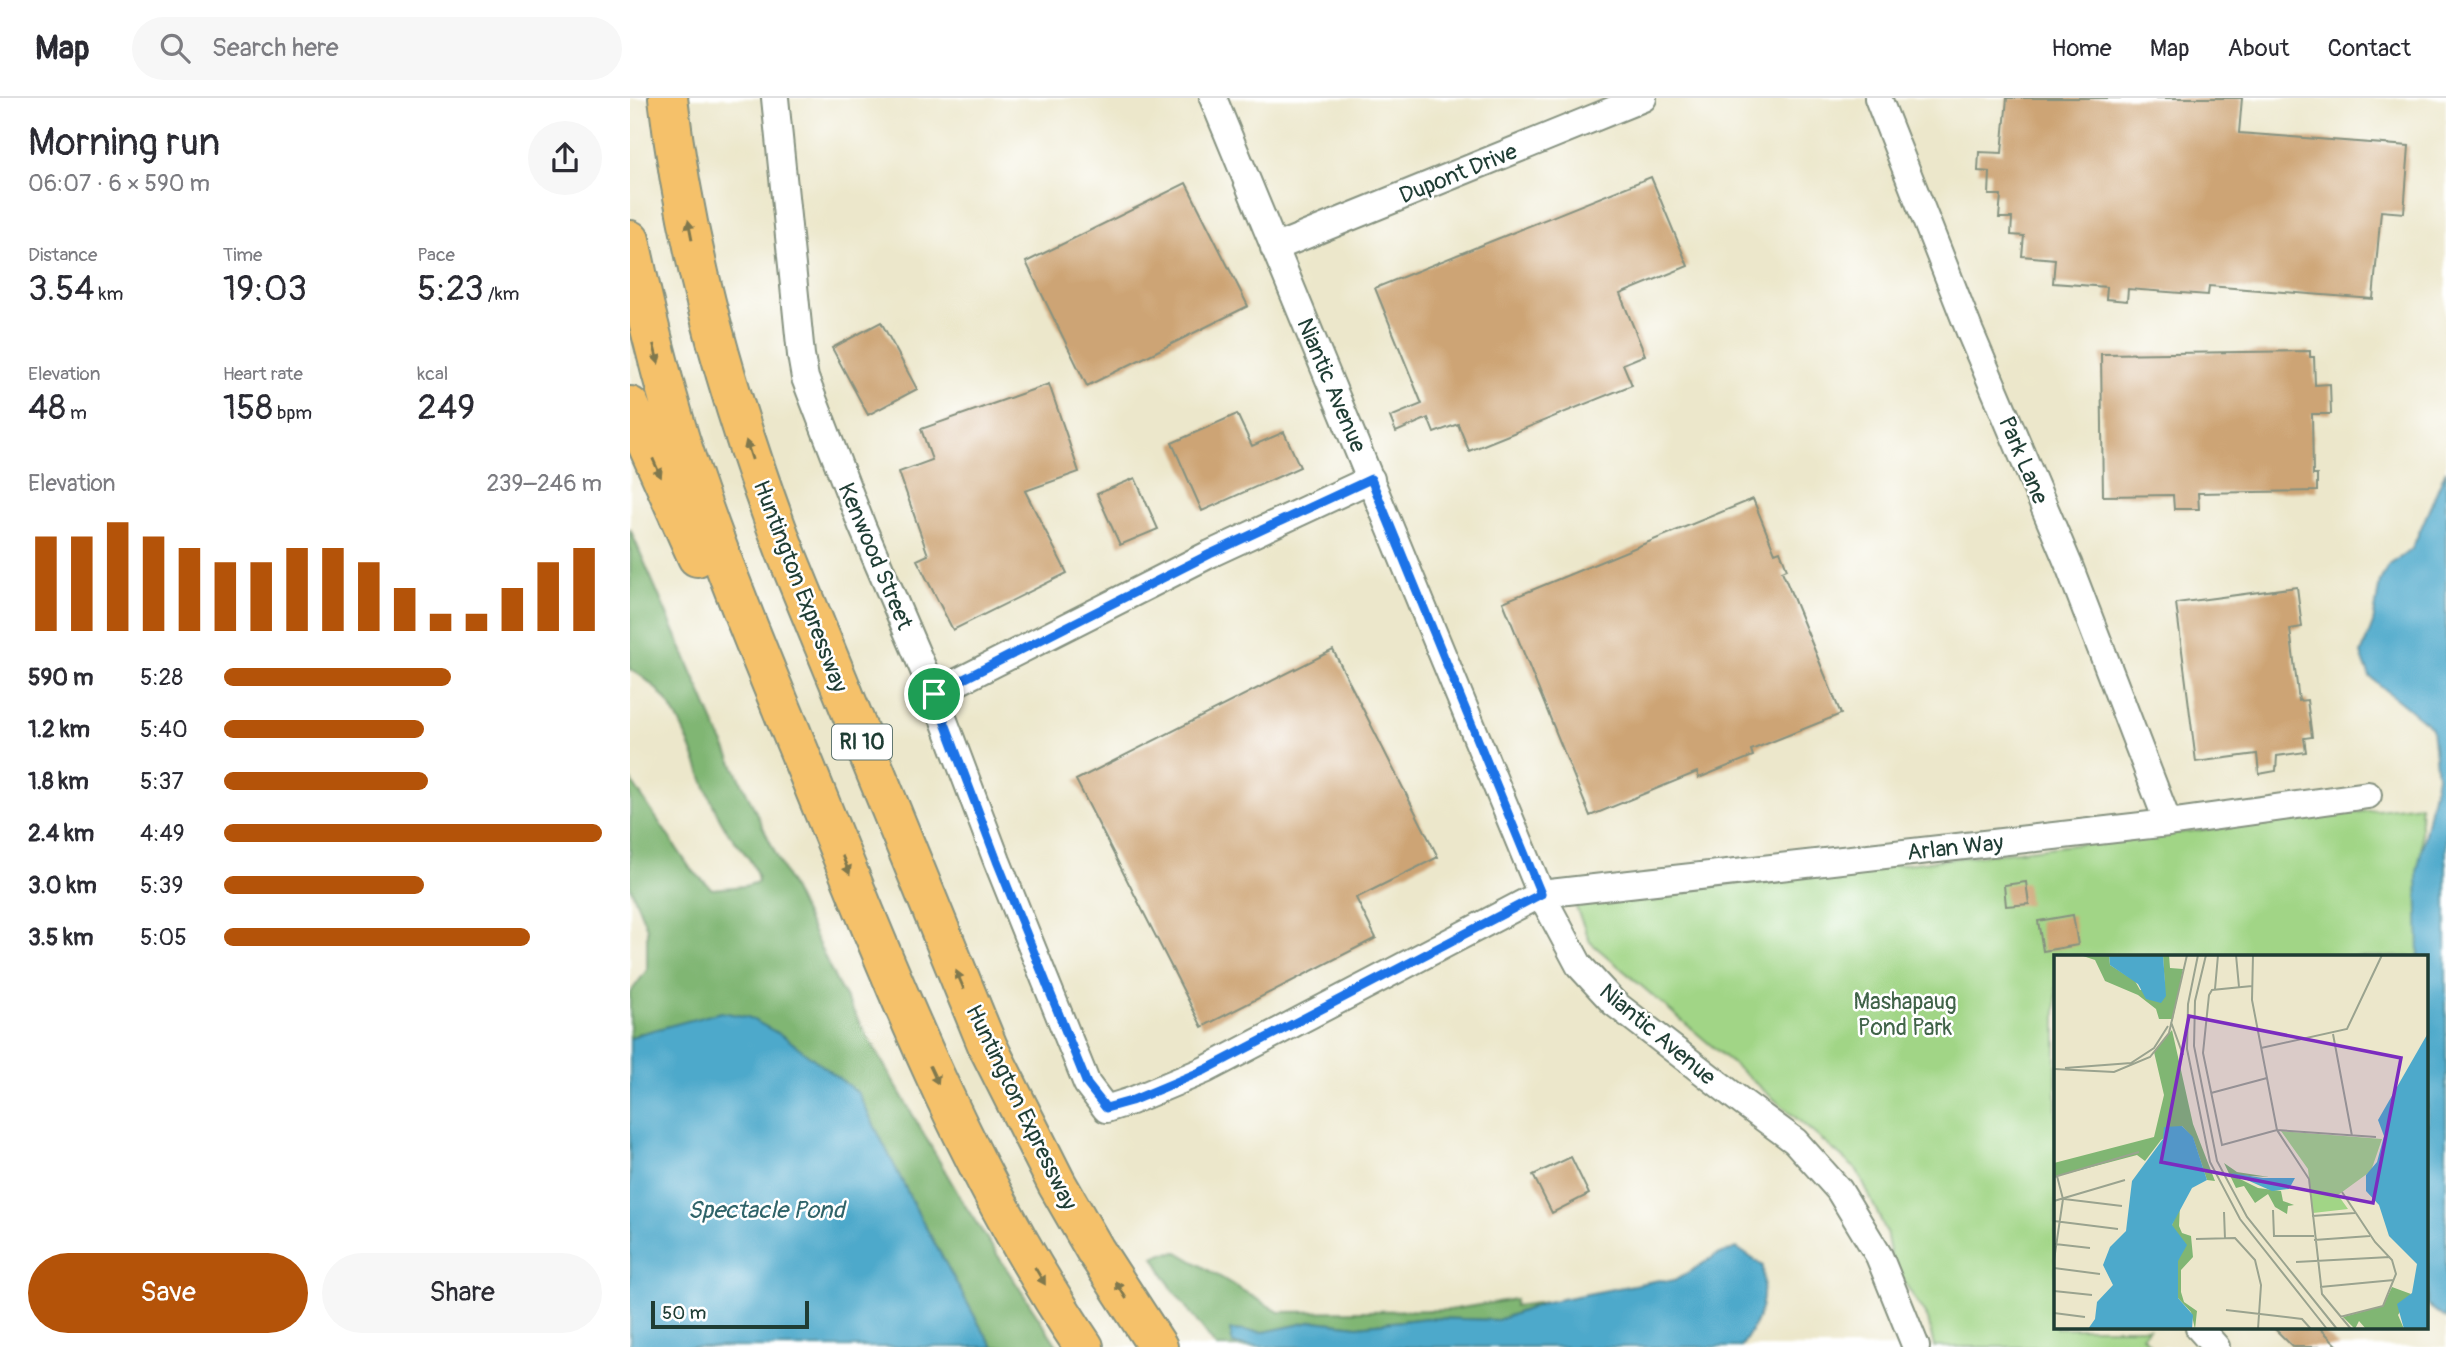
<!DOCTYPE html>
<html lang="en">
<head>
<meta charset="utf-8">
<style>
	:root { --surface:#fff; --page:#f7f7f7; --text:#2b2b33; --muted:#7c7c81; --line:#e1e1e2; --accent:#b45309 }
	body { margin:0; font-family:Pangolin,sans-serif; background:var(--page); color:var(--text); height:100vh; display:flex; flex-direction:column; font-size:26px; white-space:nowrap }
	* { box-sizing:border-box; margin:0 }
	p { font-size:23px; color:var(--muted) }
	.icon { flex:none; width:38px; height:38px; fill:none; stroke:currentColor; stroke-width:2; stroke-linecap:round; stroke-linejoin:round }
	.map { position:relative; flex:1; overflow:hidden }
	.side { display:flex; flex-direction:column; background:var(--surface); width:630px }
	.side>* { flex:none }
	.scale { position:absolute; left:21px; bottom:18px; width:158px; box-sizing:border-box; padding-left:7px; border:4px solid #1f3d34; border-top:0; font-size:19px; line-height:24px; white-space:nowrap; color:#1f3d34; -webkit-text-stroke:5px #fff; paint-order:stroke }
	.pin { position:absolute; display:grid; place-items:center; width:60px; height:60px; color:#fff; margin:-30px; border:4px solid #fff; border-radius:50%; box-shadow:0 2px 7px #0007 }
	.round { display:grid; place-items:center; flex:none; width:74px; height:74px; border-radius:37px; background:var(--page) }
	.head { display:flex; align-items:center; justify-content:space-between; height:119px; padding:0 28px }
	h1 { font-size:38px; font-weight:600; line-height:52px }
	.metrics { display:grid; grid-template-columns:repeat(3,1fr); gap:10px; height:119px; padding:7px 28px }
	.metrics div { display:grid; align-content:center }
	.metrics b { font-size:35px; font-weight:600 }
	.metrics small { font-size:19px; font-weight:400 }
	.metrics p { font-size:19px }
	.chart { height:196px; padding:14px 28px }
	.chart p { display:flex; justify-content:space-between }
	.chart svg { width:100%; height:126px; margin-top:7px; stroke:var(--accent); stroke-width:6 }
	.button { display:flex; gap:14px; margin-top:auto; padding:14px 28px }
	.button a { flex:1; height:80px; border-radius:42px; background:var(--accent); color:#fff; font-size:28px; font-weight:600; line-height:80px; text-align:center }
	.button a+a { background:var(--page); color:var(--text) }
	ul { padding:0 28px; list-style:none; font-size:23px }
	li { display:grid; grid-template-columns:112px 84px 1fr; align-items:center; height:52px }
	li i { height:18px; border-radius:9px; background:var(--accent) }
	header { display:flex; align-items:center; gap:42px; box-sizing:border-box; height:98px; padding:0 35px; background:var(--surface); border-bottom:2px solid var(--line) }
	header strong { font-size:33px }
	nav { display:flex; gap:38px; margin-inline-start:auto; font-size:24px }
	.search { width:490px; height:63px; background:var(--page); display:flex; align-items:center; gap:18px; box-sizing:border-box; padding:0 24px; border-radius:38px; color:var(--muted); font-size:26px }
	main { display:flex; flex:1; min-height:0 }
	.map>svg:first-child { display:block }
	.green { fill:#a1d586; stroke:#60895d; stroke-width:2 }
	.forest { fill:#80b673; stroke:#507a54; stroke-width:2 }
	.water { fill:#4da9cb; stroke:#367380; stroke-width:2 }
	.building { fill:#cda474 }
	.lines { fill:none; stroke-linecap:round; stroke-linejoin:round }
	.minor-casing { stroke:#869280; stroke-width:30 }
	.highway-casing { stroke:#869280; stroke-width:42 }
	.minor { stroke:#fff; stroke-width:26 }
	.highway { stroke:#f5c16b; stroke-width:38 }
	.oneway { fill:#7f784d }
	.route-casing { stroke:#fff; stroke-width:14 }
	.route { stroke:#1a73e8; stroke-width:9 }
	.labels { text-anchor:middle; stroke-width:5; stroke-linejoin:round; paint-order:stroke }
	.shield { fill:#fff; stroke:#627771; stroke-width:2 }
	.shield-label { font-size:21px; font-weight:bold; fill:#1f3d34 }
	.street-label { font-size:23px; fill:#1f3d34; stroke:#fff }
	.park-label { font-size:23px; fill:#406348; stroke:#fff }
	.water-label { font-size:24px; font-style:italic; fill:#2f6369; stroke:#fff }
	.inset-road { fill:none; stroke:#9aa38f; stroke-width:2 }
	.view { fill:#7b2cbf; fill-opacity:0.15; stroke:#7b2cbf; stroke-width:3.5 }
	.inset-edge { fill:none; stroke:#1f3d34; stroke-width:3.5 }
</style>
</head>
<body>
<header>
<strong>Map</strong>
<div class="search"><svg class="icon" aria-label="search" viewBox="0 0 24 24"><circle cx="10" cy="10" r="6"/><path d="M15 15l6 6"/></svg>Search here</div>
<nav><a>Home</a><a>Map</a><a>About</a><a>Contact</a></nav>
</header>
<main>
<section class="side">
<div class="head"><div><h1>Morning run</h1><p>06:07 · 6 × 590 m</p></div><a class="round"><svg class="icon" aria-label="share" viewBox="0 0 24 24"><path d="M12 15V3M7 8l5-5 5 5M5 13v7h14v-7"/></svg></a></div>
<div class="metrics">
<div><p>Distance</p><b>3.54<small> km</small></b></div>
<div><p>Time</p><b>19:03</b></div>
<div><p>Pace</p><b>5:23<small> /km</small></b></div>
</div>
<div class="metrics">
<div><p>Elevation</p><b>48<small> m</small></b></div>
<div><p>Heart rate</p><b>158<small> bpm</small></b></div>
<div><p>kcal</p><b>249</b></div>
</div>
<div class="chart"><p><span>Elevation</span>239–246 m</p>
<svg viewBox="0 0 160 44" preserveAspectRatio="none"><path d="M5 44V11M15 44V11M25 44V6M35 44V11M45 44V15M55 44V20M65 44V20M75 44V15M85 44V15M95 44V20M105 44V29M115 44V38M125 44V38M135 44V29M145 44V20M155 44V15"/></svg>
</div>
<ul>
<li><b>590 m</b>5:28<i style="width:60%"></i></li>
<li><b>1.2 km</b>5:40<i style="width:53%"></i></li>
<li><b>1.8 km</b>5:37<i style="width:54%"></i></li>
<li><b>2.4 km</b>4:49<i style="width:100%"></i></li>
<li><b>3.0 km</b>5:39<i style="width:53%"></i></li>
<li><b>3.5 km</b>5:05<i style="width:81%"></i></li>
</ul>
<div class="button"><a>Save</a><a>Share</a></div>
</section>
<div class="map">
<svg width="1816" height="1249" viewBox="0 0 1816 1249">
	<rect width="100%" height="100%" fill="#fff"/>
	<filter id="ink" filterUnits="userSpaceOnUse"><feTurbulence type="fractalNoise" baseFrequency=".0143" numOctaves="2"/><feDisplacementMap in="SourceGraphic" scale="14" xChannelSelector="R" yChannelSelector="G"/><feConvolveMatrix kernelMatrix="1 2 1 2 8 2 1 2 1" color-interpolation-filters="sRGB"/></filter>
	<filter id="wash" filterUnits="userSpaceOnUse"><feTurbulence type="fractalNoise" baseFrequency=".00686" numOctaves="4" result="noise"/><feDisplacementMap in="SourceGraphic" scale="28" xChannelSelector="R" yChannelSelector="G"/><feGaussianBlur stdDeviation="1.57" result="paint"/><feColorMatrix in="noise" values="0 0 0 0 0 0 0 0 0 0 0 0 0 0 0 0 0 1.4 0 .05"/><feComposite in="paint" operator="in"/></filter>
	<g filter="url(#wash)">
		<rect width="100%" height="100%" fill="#ece7cb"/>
		<!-- green -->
		<path class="green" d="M 1790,707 L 1795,836 L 1788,859 L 1426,859 L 1426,1230 L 1519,1230 L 1512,1238 L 1523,1249 L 1304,1249 L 1298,1221 L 1262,1165 L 1256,1133 L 1227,1072 L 960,844 L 944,804 Z"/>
		<!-- forest -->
		<path class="forest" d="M 0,431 L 87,632 L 207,885 L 334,1106 L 428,1249 L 364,1249 L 350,1228 L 288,1115 L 228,996 L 9,935 L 0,941 L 0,895 L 17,872 L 17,830 L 0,788 L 0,681 L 60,770 L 82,791 L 115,788 L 128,784 C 127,764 109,750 98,734 C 74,698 67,654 45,616 C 34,597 19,581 0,571 Z
			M 548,1154 L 649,1214 L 819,1212 L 885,1201 L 884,1208 L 916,1204 L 868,1222 L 797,1220 L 728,1228 L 685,1223 L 634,1234 L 601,1232 L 603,1246 L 632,1249 L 586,1249 L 541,1189 L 524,1159 L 532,1155 Z"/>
		<!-- water -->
		<path class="water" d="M 1816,372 L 1816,1221 L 1797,1207 L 1797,859 L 1789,859 L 1787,774 L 1807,678 L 1802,630 L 1740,579 L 1731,556 L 1743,525 L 1750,483 L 1758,468 L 1782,451 Z
			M 91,914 L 118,919 L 155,939 L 228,995 L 288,1115 L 350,1228 L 364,1249 L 0,1249 L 0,941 L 9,936 Z
			M 1107,1150 L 1133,1168 C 1135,1206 1133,1216 1111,1249 L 632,1249 L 603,1246 L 600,1232 L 634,1234 L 685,1223 L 728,1228 L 797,1220 L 868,1222 L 916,1204 L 1029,1182 L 1044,1183 L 1087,1157 Z"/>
		<g id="blocks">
			<!-- building -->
			<path class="building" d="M 1377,0 L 1612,0 L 1609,35 L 1779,48 L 1774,115 L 1751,113 L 1743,201 L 1579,188 L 1578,197 L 1498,191 L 1497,203 L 1476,201 L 1477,189 L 1423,185 L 1425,161 L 1392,158 L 1394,138 L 1381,137 L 1382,120 L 1369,120 L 1371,97 L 1359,97 L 1360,74 L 1348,73 L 1349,54 L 1372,55 Z
				M 1021,79 L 1058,168 L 990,196 L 1015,257 L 993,266 L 1002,287 L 839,353 L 828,326 L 804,335 L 798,320 L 766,334 L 760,319 L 792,306 L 745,190 Z
				M 556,85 L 618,208 L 457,288 L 396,164 Z
				M 251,224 L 287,291 L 238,317 L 202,250 Z
				M 1680,253 L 1680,259 L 1684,259 L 1685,287 L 1700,286 L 1701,316 L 1682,316 L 1683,377 L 1687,377 L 1687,393 L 1568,395 L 1569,411 L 1544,411 L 1543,397 L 1473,398 L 1471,256 Z
				M 419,286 L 449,374 L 395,393 L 437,475 L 323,532 L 287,462 L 298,457 L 269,374 L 302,362 L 291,331 Z
				M 607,316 L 622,348 L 654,334 L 670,369 L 572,413 L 542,345 Z
				M 505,380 L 528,431 L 490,447 L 467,396 Z
				M 1123,401 L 1145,455 L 1150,453 L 1157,471 L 1152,473 L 1211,616 L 1121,652 L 1123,658 L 1069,680 L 1067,674 L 960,718 L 873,504 Z
				M 1667,489 L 1672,529 L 1660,531 L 1669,603 L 1677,602 L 1682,639 L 1674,640 L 1676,654 L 1647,658 L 1646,673 L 1629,676 L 1627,656 L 1566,664 L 1546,505 Z
				M 703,552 L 808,759 L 726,800 L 746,840 L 572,929 L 446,682 Z
				M 1396,784 L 1399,806 L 1376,808 L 1374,787 Z
				M 1443,817 L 1448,847 L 1413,853 L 1408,823 Z
				M 941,1059 L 959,1096 L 922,1115 L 903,1077 Z
				M 1644,1230 L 1690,1230 L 1709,1249 L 1663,1249 Z"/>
		</g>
	</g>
	<g filter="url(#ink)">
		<use href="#blocks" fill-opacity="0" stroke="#869280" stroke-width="2"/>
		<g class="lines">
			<defs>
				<path id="minor" d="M 145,0 L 171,257 L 175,280 L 232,428 L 304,596 L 367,763 L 457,986 L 476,1011 L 501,1003 L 575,972 L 911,796 L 1538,725 L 1738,697
					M 583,0 L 911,796 L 949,867 L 984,905 L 1112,1004 L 1165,1043 L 1209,1092 L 1249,1158 L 1286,1249
					M 1248,0 L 1340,234 L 1438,465 L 1538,725
					M 644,150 L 1013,0
					M 304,596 L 580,456 L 741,381
					M 1569,1230 L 1586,1249"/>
				<path id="highway" d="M 38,0 C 56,156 100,308 156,455 L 358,949 L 427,1086 L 465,1152 L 528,1249
					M 0,142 C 14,209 30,275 50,341 C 90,467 144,590 193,712 C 268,897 342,1083 454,1249
					M 0,308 L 67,459"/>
			</defs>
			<!-- minor casing -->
			<use href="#minor" class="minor-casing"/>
			<!-- highway casing -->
			<use href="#highway" class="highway-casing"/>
			<!-- minor -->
			<use href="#minor" class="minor"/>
			<!-- highway -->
			<use href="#highway" class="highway"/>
		</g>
		<!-- one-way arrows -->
		<defs><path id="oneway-solid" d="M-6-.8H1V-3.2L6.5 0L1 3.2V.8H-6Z" transform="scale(1.75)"/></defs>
		<g class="oneway">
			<use href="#oneway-solid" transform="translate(60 132) rotate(-101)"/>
			<use href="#oneway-solid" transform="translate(26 256) rotate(76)"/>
			<use href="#oneway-solid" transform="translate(119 352) rotate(-108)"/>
			<use href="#oneway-solid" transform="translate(27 370) rotate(66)"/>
			<use href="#oneway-solid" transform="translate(216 767) rotate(68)"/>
			<use href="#oneway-solid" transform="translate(330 882) rotate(-113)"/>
			<use href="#oneway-solid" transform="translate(304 977) rotate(65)"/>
			<use href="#oneway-solid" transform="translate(410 1178) rotate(59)"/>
			<use href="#oneway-solid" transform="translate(491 1192) rotate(-122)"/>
		</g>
	</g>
	<g class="lines" filter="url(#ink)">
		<defs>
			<path id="route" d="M 741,381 L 911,796 L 575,972 L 501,1003 L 476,1010 L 457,986 L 367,763 L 304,596 L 580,456 Z"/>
		</defs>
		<!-- route casing -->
		<use href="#route" class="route-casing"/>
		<!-- route -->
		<use href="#route" class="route"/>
	</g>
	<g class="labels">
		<!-- shield labels -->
		<rect class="shield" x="202" y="626.5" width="60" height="35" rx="5"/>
		<g class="shield-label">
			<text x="232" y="651">RI 10</text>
		</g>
		<!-- street labels -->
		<g class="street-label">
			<text transform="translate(828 75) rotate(-22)" y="8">Dupont Drive</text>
			<text transform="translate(702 287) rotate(67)" y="8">Niantic Avenue</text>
			<text transform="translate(1394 362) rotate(67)" y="8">Park Lane</text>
			<text transform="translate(246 458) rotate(67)" y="8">Kenwood Street</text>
			<text transform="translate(171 488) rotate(69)" y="8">Huntington Expressway</text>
			<text transform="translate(1325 749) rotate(-6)" y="8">Arlan Way</text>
			<text transform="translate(1028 936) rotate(40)" y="8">Niantic Avenue</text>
			<text transform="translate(392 1009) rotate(64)" y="8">Huntington Expressway</text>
		</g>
		<!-- park labels -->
		<g class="park-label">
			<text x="1275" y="911">Mashapaug<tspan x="1275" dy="26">Pond Park</tspan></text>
		</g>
		<!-- water labels -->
		<g class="water-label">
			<text x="136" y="1120">Spectacle Pond</text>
		</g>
	</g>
	<!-- overview -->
	<g transform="translate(1424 857)">
		<rect width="374" height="374" fill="#ece7cb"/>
		<path d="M 227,176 L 328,184 L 317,216 L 284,240 L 294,254 L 259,258 L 254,214 Z" fill="#a1d586"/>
		<path d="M 26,0 L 55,0 L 56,10 L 81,26 L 86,35 L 111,33 L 109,0 L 115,0 L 116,13 L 129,14 L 119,64 L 105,64 L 102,54 L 84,40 L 51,26 L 41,5 ZM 118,75 L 139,169 L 161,226 L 153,225 L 139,183 L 128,171 L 107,185 L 91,206 L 83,200 L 0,222 L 0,208 L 100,182 L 110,140 L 100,97 ZM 170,208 L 183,217 L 215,222 L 178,220 L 204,233 L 227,236 L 229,246 L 240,250 L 234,251 L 233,259 L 221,252 L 214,239 L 201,248 L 190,231 L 182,233 ZM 126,250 L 125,271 L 128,278 L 137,281 L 139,302 L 127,315 L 127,337 L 130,347 L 143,356 L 141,374 L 137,357 L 124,343 L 118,270 ZM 338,332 L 357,339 L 344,360 L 350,374 L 312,374 L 305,366 L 301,374 L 289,362 L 329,351 Z" fill="#80b673"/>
		<path d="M 55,0 L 109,0 L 112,41 L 107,48 L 92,44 L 84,29 L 56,10 ZM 374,78 L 374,374 L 350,374 L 343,349 L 358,338 L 363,309 L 335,281 L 325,250 L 312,236 L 312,220 L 323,207 L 330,181 L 324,165 ZM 128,171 L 139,182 L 153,225 L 138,233 L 118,270 L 133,290 L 124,306 L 124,343 L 139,360 L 138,374 L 34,374 L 41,364 L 43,347 L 59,330 L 49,310 L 56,292 L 72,276 L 78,226 L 109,184 L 110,172 ZM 177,218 L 209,223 L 241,223 L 235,234 L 218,236 Z" fill="#4da9cb"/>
		<path class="inset-road" d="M 144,0 L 134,49 L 133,94 L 156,207 L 186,264 L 273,374M 152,0 L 141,46 L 140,91 L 163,206 L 193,262 L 283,374M 182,0 L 185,32M 199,0 L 198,45 L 223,175 L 255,224 L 268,339 L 297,374M 198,31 L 158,35 L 155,40 L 149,98 L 168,190 L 223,175 L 322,182M 161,34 L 164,0M 117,67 L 129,100M 279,79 L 298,181M 207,93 L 293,74 L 328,0M 11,113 L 77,108 L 100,93 L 114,71M 0,114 L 60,117 L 96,102 L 115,78 L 133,0M 157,138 L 213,123M 0,222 L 85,197M 10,244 L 68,251M 0,246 L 71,225M 219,255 L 220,281 L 260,281M 170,257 L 171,284M 258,261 L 301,258M 0,266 L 64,274M 142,284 L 181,283 L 201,305 L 207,330 L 204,374M 260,285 L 316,281M 1,289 L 36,293M 0,305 L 9,244 L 3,221M 242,307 L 336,302M 0,313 L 46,319M 266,332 L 340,325M 0,336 L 38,340M 172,355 L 248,364 L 257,374M 0,358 L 31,362M 286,362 L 329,351 L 342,319 L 338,305 L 321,287 L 288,237"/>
		<path class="view" d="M 135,61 L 347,103 L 319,248 L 107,207 Z"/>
		<rect width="374" height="374" class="inset-edge"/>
	</g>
</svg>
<div class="scale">50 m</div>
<div class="pin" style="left:304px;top:596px;background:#1e9e55"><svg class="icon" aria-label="arrive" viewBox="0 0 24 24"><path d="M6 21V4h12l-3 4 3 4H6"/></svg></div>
</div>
</main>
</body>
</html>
